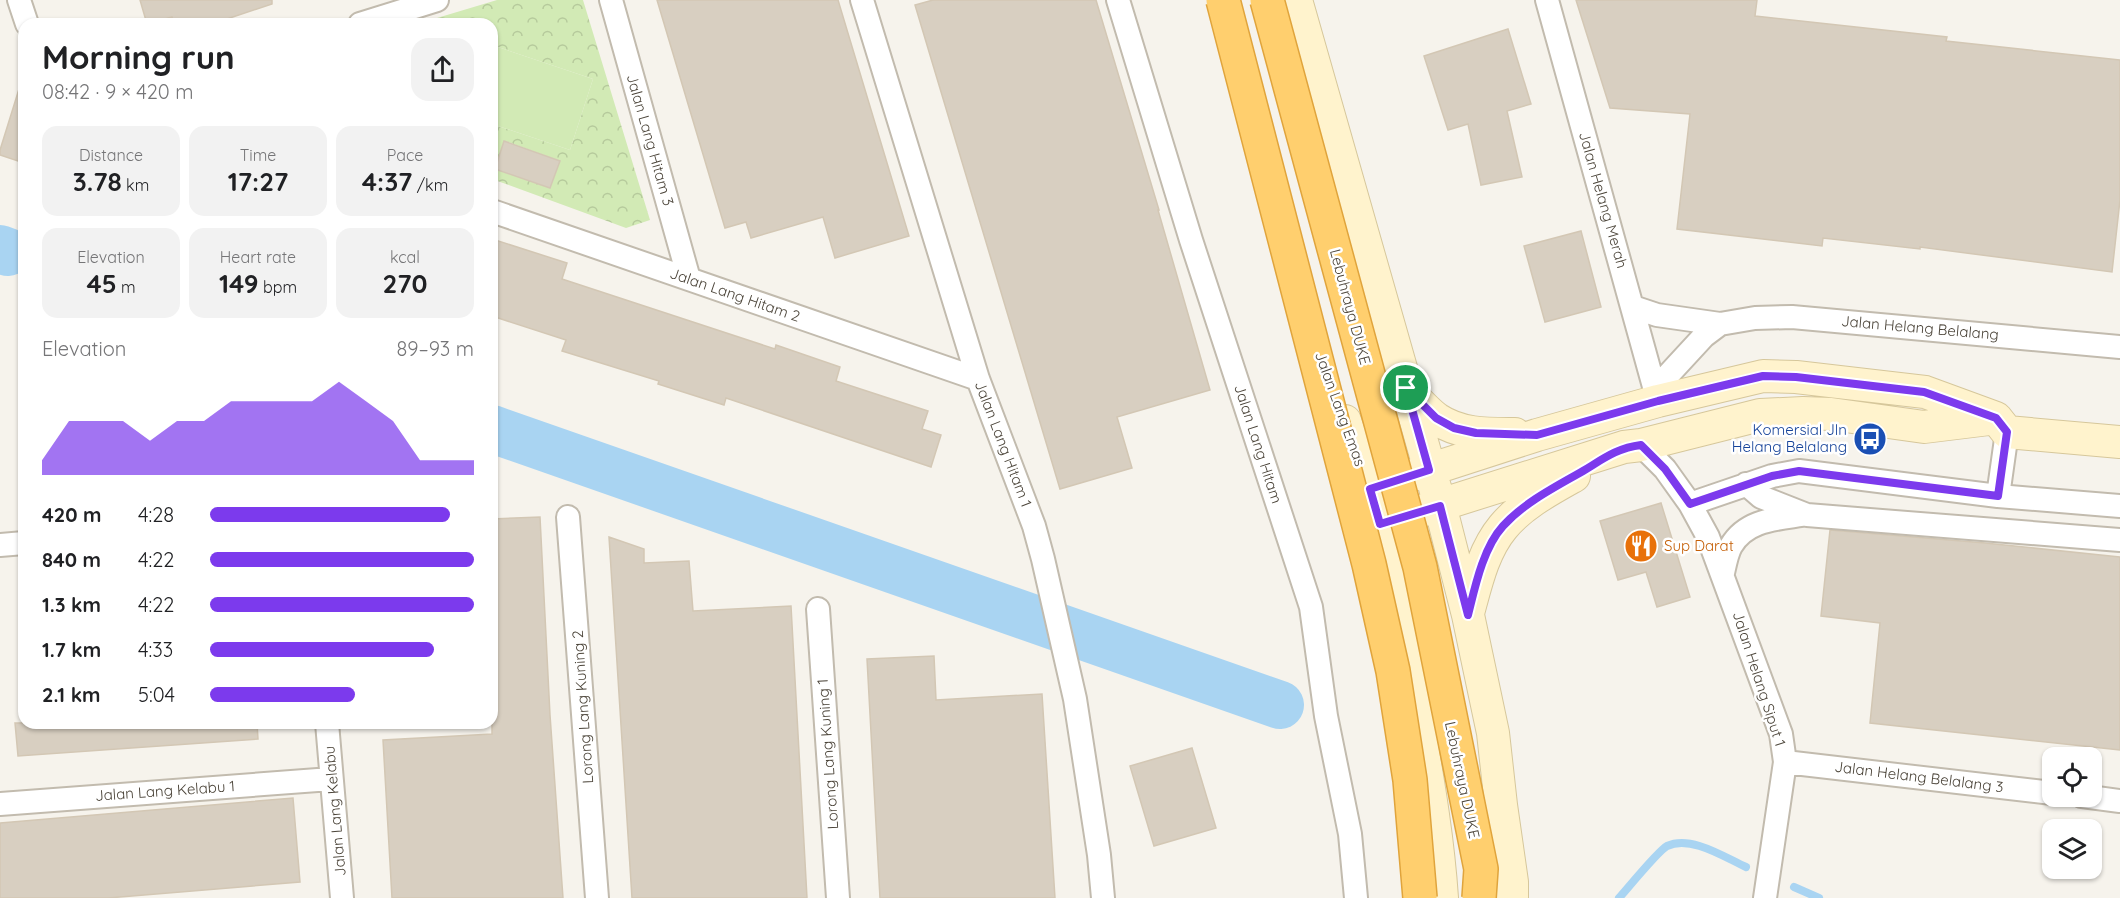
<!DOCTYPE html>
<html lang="en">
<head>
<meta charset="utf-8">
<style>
	:root { --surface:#fff; --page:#f2f2f2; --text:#202124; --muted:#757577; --accent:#7c3aed }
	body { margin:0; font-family:Quicksand,sans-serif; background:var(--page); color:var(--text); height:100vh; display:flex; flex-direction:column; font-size:22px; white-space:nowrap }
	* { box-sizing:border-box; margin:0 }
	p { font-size:20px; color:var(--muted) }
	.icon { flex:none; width:33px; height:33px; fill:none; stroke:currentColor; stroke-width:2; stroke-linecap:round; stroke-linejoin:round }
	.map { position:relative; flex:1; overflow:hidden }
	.panel { position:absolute; left:18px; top:18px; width:480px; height:711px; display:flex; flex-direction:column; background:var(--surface); border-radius:18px; box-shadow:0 2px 4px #0004 }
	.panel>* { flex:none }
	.controls { position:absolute; left:2042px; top:747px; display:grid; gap:12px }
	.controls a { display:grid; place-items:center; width:60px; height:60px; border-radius:12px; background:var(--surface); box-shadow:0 2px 4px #0004; font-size:30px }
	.pin { position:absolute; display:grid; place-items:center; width:51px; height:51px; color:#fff; margin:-26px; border:3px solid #fff; border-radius:50%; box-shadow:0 2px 6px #0007 }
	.round { display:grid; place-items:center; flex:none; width:63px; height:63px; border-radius:18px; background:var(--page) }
	.headline { display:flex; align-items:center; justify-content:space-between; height:102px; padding:0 24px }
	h1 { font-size:33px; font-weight:700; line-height:45px }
	.stats { display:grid; grid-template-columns:repeat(3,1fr); gap:9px; height:102px; padding:6px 24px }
	.stats div { display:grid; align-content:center; border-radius:15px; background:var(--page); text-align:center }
	.stats b { font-size:26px; font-weight:700 }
	.stats small { font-size:16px; font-weight:400 }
	.stats p { font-size:16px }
	.chart { height:168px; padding:12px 24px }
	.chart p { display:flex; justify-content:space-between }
	.chart svg { width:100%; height:108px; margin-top:6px; fill:var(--accent); opacity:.7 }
	ul { padding:0 24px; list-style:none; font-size:20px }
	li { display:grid; grid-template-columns:96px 72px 1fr; align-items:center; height:45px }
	li i { height:15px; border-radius:8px; background:var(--accent) }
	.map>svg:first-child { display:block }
	.park { fill:url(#park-crowns); fill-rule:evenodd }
	.pitch { fill:#d2eab5 }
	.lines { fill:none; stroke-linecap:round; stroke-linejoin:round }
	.stream { stroke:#a9d4f2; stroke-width:8 }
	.river { stroke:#a9d4f2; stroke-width:48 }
	.building { fill:#d8cfc1; stroke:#d3c7b4; stroke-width:1.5 }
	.street-casing { stroke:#c2bbae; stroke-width:26 }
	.secondary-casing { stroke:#d6c79b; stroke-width:34 }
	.street { stroke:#fff; stroke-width:22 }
	.secondary { stroke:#fff3cd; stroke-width:32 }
	.highway-bridge-casing { stroke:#e0a43c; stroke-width:36; stroke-linecap:butt }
	.highway-bridge { stroke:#ffcf6e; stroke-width:33 }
	.route-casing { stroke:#fff; stroke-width:12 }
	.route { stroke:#7c3aed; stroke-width:8 }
	.labels { text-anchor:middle; stroke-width:5; stroke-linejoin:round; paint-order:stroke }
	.street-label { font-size:15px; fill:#4b4439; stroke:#fff }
	.transit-label { font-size:15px; fill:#164399; stroke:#fff; text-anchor:end }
	.food-label { font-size:15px; fill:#c56008; stroke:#fff; text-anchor:start }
</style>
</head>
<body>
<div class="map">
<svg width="2120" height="898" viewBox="0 0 2120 898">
	<defs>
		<pattern id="park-crowns" width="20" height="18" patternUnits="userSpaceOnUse" patternTransform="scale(1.5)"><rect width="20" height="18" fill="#d2eab5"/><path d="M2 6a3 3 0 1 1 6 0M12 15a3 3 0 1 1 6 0" fill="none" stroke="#b6ca9c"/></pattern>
	</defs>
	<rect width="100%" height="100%" fill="#f6f3ec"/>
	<!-- park -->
	<path class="park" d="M 497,0 L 583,0 L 650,220 L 626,228 L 492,179 L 492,124 L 570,150 L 593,79 L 492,45 L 492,24 L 417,24 ZM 505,141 L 560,161 L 550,188 L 495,169 Z"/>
	<!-- pitch -->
	<path class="pitch" d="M 492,45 L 593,79 L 570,150 L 492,124 Z"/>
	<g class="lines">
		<!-- stream -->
		<path class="stream" d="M 1794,887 L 1819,898
			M 1619,898 C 1628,888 1658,851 1667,846 C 1691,835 1724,857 1746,867"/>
		<!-- river -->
		<path class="river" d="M 0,249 L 8,252
			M 492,429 L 1280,705"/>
	</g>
	<!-- building -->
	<path class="building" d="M 140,0 L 272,0 L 272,4 L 212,24 L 174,24 L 172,17 L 147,24 Z
		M 657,0 L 838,0 L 909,236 L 835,258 L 823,217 L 751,238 L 746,222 L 725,228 Z
		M 933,0 L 1096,0 L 1159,210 L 1158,210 L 1210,390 L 1117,417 L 1132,468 L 1060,489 L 915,5 Z
		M 1576,0 L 1757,0 L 1755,16 L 1947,37 L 1946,41 L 2120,60 L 2120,200 L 2112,272 L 1920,247 L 1920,249 L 1823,238 L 1822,246 L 1677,229 L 1690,114 L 1610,108 Z
		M 1508,29 L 1531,104 L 1507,111 L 1522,177 L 1481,185 L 1468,124 L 1448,130 L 1424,56 Z
		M 19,89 L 24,89 L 24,163 L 0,155 L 0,150 Z
		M 504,141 L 560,161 L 550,188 L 495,169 Z
		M 1581,231 L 1601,307 L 1545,322 L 1524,246 Z
		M 492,239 L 567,263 L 562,279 L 775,349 L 776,345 L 840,367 L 836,381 L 928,411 L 922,429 L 941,435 L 931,467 L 726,398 L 724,405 L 658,384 L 659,381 L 562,351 L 566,340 L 492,316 Z
		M 1661,503 L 1690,597 L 1657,607 L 1646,572 L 1618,580 L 1600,521 Z
		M 540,517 L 550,715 L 563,898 L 392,898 L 383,740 L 492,734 L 492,519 Z
		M 1830,530 L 1985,543 L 2120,557 L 2120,750 L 1870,723 L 1880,623 L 1821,616 Z
		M 609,537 L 644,549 L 644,563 L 689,561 L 693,611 L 791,606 L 807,898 L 632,898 Z
		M 934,656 L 936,700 L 1042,694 L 1055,898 L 880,898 L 867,659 Z
		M 15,723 L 257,723 L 258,739 L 18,756 Z
		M 1192,748 L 1216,828 L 1154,846 L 1130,766 Z
		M 293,798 L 300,882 L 108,898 L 0,898 L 0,823 Z"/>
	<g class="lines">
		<defs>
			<path id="street" d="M 19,0 L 27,24
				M 611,0 L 689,279
				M 862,0 L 978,379 L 1034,526 L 1043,559 L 1075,699 L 1099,855 L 1103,898
				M 1118,0 L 1191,240 L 1311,607 L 1326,716 L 1350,834 L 1356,898
				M 1547,0 L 1658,401
				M 360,24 L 437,0
				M 492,211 L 978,379
				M 1633,307 L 1657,315 L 1720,324 L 1755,318 L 1792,317 L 2120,347
				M 1656,388 L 1704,336 L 1720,324
				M 1641,445 L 1665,469 L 1690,504 L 1708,537 L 1781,734 L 1785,762 L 1765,898
				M 1746,484 L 1761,497 L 1807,515 L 2120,540
				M 1998,496 L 2007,432
				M 1690,504 L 1772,476 L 1799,471 L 1998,496 L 2120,506
				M 568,517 L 597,898
				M 0,545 L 24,543
				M 1723,573 C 1725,564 1727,553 1731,546 C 1746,520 1776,519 1802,515
				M 818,609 L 838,898
				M 327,723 L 342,898
				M 1785,762 L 2052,793
				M 2082,796 L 2120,801
				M 0,804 L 331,779"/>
			<path id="secondary" d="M 1296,0 L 1440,505 L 1468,615 L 1493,733 L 1501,805 L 1512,882 L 1512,898
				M 1406,389 C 1416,399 1426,411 1437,419 C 1461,435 1488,434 1515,434
				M 1345,421 C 1357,455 1371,489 1380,525 C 1396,590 1407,656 1418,722 C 1428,781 1438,838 1442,898
				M 1410,476 L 1537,435 L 1658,401 L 1763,376 L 1796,377 L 1925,392 L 1996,418 L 2007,432 L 2120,442
				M 1421,511 L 1624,447 L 1641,445 L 1760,415 L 1803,413 L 1831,414 L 1924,427 L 1989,419
				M 1468,613 C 1476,584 1483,551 1503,527 C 1521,505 1549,490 1574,476"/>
		</defs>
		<!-- street casing -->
		<use href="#street" class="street-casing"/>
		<!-- secondary casing -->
		<use href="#secondary" class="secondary-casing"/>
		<!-- street -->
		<use href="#street" class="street"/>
		<!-- secondary -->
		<use href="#secondary" class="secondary"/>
		<defs>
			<path id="highway-bridge" d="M 1223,0 L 1369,564 L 1393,671 L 1410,780 L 1420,898
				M 1267,0 L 1420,567 L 1481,869 L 1479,898"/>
		</defs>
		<!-- highway-bridge casing -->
		<use href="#highway-bridge" class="highway-bridge-casing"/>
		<!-- highway-bridge -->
		<use href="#highway-bridge" class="highway-bridge"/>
	</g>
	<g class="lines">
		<defs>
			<path id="route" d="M 1763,376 L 1796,377 L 1924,392 L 1996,418 L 2007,432 L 1998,496 L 1799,471 L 1772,476 L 1690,504 L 1665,469 L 1641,445 C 1617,448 1603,459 1583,471 C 1555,487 1525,502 1503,526 C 1483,548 1475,587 1468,615 L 1440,506 L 1380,524 L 1370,489 L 1429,470 L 1406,388 L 1436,418 L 1454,428 L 1476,433 L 1537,435 L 1658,401 Z"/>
		</defs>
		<!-- route casing -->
		<use href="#route" class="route-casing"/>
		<!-- route -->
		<use href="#route" class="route"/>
	</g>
	<!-- icons -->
	<defs>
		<symbol id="bus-disc" viewBox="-11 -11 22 22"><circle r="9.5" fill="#1a4fb4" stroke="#fff"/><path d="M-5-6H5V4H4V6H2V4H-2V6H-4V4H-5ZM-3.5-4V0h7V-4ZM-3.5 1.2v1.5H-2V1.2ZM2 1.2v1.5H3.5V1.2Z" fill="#fff"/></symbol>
		<symbol id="restaurant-disc" viewBox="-11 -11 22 22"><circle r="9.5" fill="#e8710a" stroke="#fff"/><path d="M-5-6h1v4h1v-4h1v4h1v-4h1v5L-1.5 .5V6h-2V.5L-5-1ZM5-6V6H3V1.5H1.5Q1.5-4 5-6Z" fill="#fff"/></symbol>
	</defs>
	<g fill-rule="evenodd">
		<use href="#bus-disc" x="1851" y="420" width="38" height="38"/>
		<use href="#restaurant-disc" x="1622" y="527" width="38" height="38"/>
	</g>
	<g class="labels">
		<!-- street labels -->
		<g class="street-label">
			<text transform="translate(650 140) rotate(74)" y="5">Jalan Lang Hitam 3</text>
			<text transform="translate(1603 200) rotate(74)" y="5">Jalan Helang Merah</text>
			<text transform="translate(735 295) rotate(19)" y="5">Jalan Lang Hitam 2</text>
			<text transform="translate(1350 307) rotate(75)" y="5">Lebuhraya DUKE</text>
			<text transform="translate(1920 328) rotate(5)" y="5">Jalan Helang Belalang</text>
			<text transform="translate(1340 409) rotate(70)" y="5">Jalan Lang Emas</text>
			<text transform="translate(1003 444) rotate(69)" y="5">Jalan Lang Hitam 1</text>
			<text transform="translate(1258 444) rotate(72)" y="5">Jalan Lang Hitam</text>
			<text transform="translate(1759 679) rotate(72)" y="5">Jalan Helang Siput 1</text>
			<text transform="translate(583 707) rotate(-94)" y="5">Lorong Lang Kuning 2</text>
			<text transform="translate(828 754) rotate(-94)" y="5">Lorong Lang Kuning 1</text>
			<text transform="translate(1919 777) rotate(7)" y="5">Jalan Helang Belalang 3</text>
			<text transform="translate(1462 780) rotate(78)" y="5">Lebuhraya DUKE</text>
			<text transform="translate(165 791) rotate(-4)" y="5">Jalan Lang Kelabu 1</text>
			<text transform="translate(335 811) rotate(-95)" y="5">Jalan Lang Kelabu</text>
		</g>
		<!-- transit labels -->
		<g class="transit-label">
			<text x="1847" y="435">Komersial Jln<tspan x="1847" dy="17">Helang Belalang</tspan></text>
		</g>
		<!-- food labels -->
		<g class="food-label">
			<text x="1664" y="551">Sup Darat</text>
		</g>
	</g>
</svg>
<div class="controls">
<a><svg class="icon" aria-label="locate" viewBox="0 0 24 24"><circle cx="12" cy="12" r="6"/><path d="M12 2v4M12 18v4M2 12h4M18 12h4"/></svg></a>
<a><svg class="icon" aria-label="layers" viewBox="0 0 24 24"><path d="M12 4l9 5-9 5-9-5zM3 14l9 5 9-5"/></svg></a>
</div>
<div class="pin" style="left:1406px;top:388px;background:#1e9e55"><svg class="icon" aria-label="arrive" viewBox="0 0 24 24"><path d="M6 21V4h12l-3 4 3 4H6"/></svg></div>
<section class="panel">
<div class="headline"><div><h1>Morning run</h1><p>08:42 · 9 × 420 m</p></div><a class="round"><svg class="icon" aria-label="share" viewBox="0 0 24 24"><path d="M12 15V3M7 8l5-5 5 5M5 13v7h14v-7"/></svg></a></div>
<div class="stats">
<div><p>Distance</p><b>3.78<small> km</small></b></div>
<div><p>Time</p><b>17:27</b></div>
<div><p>Pace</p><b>4:37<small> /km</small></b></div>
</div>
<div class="stats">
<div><p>Elevation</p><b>45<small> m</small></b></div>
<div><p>Heart rate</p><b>149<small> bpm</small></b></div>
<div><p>kcal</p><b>270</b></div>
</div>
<div class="chart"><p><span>Elevation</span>89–93 m</p>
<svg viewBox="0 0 160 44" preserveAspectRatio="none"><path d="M0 44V38L10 22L20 22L30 22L40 30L50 22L60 22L70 14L80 14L90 14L100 14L110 6L120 14L130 22L140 38L150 38L160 38V44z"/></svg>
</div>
<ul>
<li><b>420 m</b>4:28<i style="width:91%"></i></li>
<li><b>840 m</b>4:22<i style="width:100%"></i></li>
<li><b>1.3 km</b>4:22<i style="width:100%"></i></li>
<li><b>1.7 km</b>4:33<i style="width:85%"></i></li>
<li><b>2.1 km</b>5:04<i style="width:55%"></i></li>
</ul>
</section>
</div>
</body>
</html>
